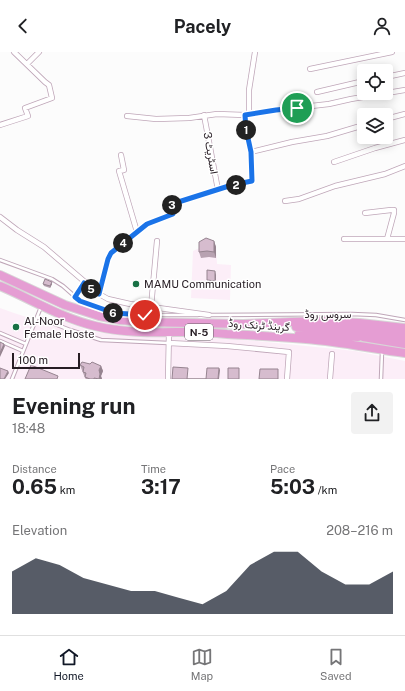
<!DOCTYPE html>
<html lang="en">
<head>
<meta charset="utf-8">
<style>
	:root { --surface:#fff; --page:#f2f2f2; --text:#202124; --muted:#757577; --line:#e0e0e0; --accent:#111827 }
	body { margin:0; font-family:"Public Sans",Vazirmatn,sans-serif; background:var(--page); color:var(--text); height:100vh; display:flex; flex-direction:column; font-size:15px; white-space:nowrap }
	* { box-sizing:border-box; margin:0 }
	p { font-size:13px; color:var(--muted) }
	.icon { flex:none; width:22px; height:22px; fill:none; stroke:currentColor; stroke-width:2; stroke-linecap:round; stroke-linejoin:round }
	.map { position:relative; height:327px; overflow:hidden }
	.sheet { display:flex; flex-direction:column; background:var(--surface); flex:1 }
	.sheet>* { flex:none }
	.controls { position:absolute; left:357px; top:12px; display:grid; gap:8px }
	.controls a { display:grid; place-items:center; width:36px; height:36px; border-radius:4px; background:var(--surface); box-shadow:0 2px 10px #0003; font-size:20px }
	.scale { position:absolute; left:12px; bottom:10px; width:68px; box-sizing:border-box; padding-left:4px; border:2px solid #261c23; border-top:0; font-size:11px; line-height:14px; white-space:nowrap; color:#261c23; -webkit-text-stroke:3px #fff; paint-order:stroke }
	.pin { position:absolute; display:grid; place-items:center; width:34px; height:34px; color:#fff; margin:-17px; border:2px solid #fff; border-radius:50%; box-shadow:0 1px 4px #0007 }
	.km { position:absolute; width:20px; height:20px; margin:-10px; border-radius:50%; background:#222; color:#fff; font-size:11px; line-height:20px; text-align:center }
	.round { display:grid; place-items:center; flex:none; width:42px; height:42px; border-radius:4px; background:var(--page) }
	.headline { display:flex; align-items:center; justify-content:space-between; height:68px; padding:0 12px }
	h1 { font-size:22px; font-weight:700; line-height:30px }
	.metrics { display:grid; grid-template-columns:repeat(3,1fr); gap:6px; height:68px; padding:4px 12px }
	.metrics div { display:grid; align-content:center }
	.metrics b { font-size:20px; font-weight:700 }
	.metrics small { font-size:11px; font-weight:400 }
	.metrics p { font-size:11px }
	.chart { height:112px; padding:8px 12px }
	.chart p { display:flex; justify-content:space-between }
	.chart svg { width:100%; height:72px; margin-top:4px; fill:var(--accent); opacity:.7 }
	header { display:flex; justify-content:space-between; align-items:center; height:52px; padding:0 12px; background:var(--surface); font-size:18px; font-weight:700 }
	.tab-bar { display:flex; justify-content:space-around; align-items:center; height:56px; border-top:1px solid var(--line); background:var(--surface); font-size:11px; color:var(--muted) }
	.tab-bar a { display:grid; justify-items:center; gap:2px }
	.tab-bar .on { color:var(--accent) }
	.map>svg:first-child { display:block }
	.built { fill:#fceef8 }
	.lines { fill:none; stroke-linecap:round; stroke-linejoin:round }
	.lane-casing { stroke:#bfa6b8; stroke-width:4.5 }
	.street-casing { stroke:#bfa6b8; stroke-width:6 }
	.highway-casing { stroke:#d8d6d7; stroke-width:10 }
	.lane { stroke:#fff; stroke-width:2.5 }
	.street { stroke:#fff; stroke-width:4.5 }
	.highway { stroke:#e59dd3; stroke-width:8 }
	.wall { fill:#b8a2b1 }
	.shaded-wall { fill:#968490 }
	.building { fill:#d6bcce; stroke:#968490 }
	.route-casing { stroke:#fff; stroke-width:8 }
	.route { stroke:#1a73e8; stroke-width:5 }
	.poi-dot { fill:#187145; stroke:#fff; stroke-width:1.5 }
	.labels { text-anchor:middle; stroke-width:3; stroke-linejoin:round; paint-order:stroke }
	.shield { fill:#fff; stroke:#676065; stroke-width:1 }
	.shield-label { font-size:10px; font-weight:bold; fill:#261c23 }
	.street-label { font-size:11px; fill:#261c23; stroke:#fff }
	.poi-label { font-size:11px; fill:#261c23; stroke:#fff; text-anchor:start }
</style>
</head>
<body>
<header><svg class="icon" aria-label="back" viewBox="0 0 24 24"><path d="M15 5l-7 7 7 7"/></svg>Pacely<svg class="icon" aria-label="person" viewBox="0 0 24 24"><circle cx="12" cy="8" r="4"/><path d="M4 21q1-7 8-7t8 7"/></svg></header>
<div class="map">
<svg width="405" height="327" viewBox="0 0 405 327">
	<rect width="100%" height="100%" fill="#fcfcfc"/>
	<!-- built -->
	<path class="built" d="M 208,192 L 216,195 L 217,212 L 231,213 L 230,248 L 191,246 L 193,199 Z
		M 0,256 L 14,261 L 45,271 L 61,268 L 68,271 L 94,280 L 159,284 L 240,286 L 246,288 L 355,299 L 405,309 L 405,327 L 0,327 Z"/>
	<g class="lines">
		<defs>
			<path id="lane" d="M 0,208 L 52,227 L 63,234 L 80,249 L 114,261 L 145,263 L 198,263
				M 209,263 L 352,262 L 376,263 L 405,268
				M 37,265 L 70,278 L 101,288 L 168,291
				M 0,281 L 26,292
				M 0,289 L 23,299
				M 12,327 L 41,255
				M 381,327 L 382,300"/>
			<path id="street" d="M 27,12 L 39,0
				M 310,17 L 392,0
				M 386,25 L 405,21
				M 317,40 L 364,29
				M 249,62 L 249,38 L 255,0
				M 204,63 L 218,138
				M 245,63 L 245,77 L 251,100
				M 127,64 L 156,67 L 189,66 L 217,62 L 245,63 L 276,58 L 329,52 L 351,47 L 405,38
				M 386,67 L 405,62
				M 0,73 L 28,64 L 25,56 L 52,46 L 49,33 L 45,30 L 14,0
				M 121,103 L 124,118 L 119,119 L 137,180
				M 334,110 L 375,96 L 405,88
				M 285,149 L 299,147 L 335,134 L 385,122 L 405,114
				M 365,161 L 391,158 L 394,158 L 394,161 L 387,187
				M 0,165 L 17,178 L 44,195 L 99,242 L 108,247 L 130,252 L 209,263
				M 344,187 L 405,187
				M 99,242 L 108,207 L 111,201 L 147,172 L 172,163 L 173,159 L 172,152 L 232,133 L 252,129 L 251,100 L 292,90 L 327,84 L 364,73
				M 75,245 L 84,231
				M 151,255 L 157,189
				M 169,291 L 227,294 L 289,300 L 287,327
				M 168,327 L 169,280
				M 330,327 L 332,302"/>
			<path id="highway" d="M 0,223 L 65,253 L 99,264 L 120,268 L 143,270 L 243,272 L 317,269 L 360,271 L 405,276
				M 0,234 C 31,247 61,266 95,274 C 127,282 161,280 194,280 C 205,280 216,281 227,282 C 263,284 298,285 333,290 C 357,293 381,298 405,301
				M 296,275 L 359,277 L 360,281 L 358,285 L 299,282
				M 405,284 L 364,278 L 362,281 L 363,285 L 405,292"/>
		</defs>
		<!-- lane casing -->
		<use href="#lane" class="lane-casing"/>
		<!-- street casing -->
		<use href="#street" class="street-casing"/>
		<!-- highway casing -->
		<use href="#highway" class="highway-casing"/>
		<!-- lane -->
		<use href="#lane" class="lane"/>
		<!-- street -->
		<use href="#street" class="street"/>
		<!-- highway -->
		<use href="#highway" class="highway"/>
	</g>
	<!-- wall -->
	<path class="wall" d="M 214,189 L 216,195 L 216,206 L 209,205 L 201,206 L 199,200 Z
		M 216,223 L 216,233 L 208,232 L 207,228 Z
		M 43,232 L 52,232 L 50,236 L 44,234 Z
		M 90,312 L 101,314 L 103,319 L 101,324 L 102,327 L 86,327 L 85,326 L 80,313 Z"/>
	<!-- shaded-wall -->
	<path class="shaded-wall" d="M 214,189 L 216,195 L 216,206 L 214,200 Z
		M 215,219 L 216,223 L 216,233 L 215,229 Z
		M 52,230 L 52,232 L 50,236 L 50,234 Z
		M 4,292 L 5,294 L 0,305 L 0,301 Z
		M 101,314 L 103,319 L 101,324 L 102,327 L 99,327 L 99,318 Z
		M 219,316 L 220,318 L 219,327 L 218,327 Z
		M 8,319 L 9,321 L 5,327 L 4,327 Z"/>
	<!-- building -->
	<path class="building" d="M 206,186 L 214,189 L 214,200 L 207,199 L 199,200 L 199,190 Z
		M 207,218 L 215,219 L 215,229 L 207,228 Z
		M 45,227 L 52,230 L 50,234 L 43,232 Z
		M 0,290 L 4,292 L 0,301 Z
		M 82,310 L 90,312 L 92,310 L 101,314 L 99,318 L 100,322 L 99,327 L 94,326 L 94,327 L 90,327 L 85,325 L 86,321 L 83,320 L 84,315 L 80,313 Z
		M 31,313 L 58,324 L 57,327 L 25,327 Z
		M 173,315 L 188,316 L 187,327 L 206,327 L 207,316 L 219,316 L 218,327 L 172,327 Z
		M 0,316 L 8,319 L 4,327 L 0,327 Z
		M 228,316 L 239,316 L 239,327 L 228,327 Z
		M 260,317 L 278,317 L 278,327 L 259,327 Z"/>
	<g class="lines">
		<defs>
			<path id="route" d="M 145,263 L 114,261 L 80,249 L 75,245 L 84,231 L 99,242 L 108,207 L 111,201 L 147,172 L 173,162 L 172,152 L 232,133 L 252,129 L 251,100 L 246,77 L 245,63 L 276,58 L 297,56"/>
		</defs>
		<!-- route casing -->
		<use href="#route" class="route-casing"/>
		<!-- route -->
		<use href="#route" class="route"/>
	</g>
	<!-- markers -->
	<g class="poi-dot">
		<circle cx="136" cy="232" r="4"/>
		<circle cx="16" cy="275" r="4"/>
	</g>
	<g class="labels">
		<!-- shield labels -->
		<rect class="shield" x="185" y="272" width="28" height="16" rx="3"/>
		<g class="shield-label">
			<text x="199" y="284">N-5</text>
		</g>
		<!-- street labels -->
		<g class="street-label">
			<text transform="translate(211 101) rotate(80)" y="4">اسٹریٹ 3</text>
			<text x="328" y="266">سروس روڈ</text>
			<text transform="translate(259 273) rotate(4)" y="4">گرینڈ ٹرنک روڈ</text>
		</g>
		<!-- poi labels -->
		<g class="poi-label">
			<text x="144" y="236">MAMU Communication</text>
			<text x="24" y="273">Al-Noor<tspan x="24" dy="13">Female Hoste</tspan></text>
		</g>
	</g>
</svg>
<div class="controls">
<a><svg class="icon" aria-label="locate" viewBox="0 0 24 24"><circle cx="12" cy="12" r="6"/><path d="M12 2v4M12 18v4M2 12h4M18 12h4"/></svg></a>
<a><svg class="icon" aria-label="layers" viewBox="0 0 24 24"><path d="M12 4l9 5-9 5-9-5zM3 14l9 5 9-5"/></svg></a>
</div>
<div class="scale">100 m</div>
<div class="pin" style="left:297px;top:56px;background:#1e9e55"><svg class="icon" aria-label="arrive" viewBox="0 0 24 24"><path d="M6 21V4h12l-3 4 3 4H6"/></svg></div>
<div class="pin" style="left:145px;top:263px;background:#d93025"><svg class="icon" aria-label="check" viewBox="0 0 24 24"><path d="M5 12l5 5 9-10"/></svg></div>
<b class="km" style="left:246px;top:78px">1</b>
<b class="km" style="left:236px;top:133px">2</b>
<b class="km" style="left:172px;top:153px">3</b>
<b class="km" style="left:123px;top:191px">4</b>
<b class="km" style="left:91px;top:237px">5</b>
<b class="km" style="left:113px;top:261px">6</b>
</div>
<section class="sheet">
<div class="headline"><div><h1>Evening run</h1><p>18:48</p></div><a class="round"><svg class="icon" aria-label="share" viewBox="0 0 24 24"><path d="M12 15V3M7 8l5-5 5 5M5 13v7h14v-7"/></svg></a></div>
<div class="metrics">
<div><p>Distance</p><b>0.65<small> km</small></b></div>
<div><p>Time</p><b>3:17</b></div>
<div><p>Pace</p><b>5:03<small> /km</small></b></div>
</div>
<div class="chart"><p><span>Elevation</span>208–216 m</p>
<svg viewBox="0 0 160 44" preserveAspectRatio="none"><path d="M0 44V18L10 10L20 14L30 22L40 26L50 30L60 30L70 34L80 38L90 30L100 14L110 6L120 6L130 18L140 26L150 26L160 18V44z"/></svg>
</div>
</section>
<nav class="tab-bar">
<a class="on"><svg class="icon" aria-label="home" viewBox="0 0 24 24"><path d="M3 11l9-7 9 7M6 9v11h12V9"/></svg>Home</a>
<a><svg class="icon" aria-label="map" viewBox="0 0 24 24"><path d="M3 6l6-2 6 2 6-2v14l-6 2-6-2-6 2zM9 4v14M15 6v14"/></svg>Map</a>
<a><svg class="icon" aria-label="saved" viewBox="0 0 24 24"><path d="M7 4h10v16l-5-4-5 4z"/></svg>Saved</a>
</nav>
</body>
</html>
